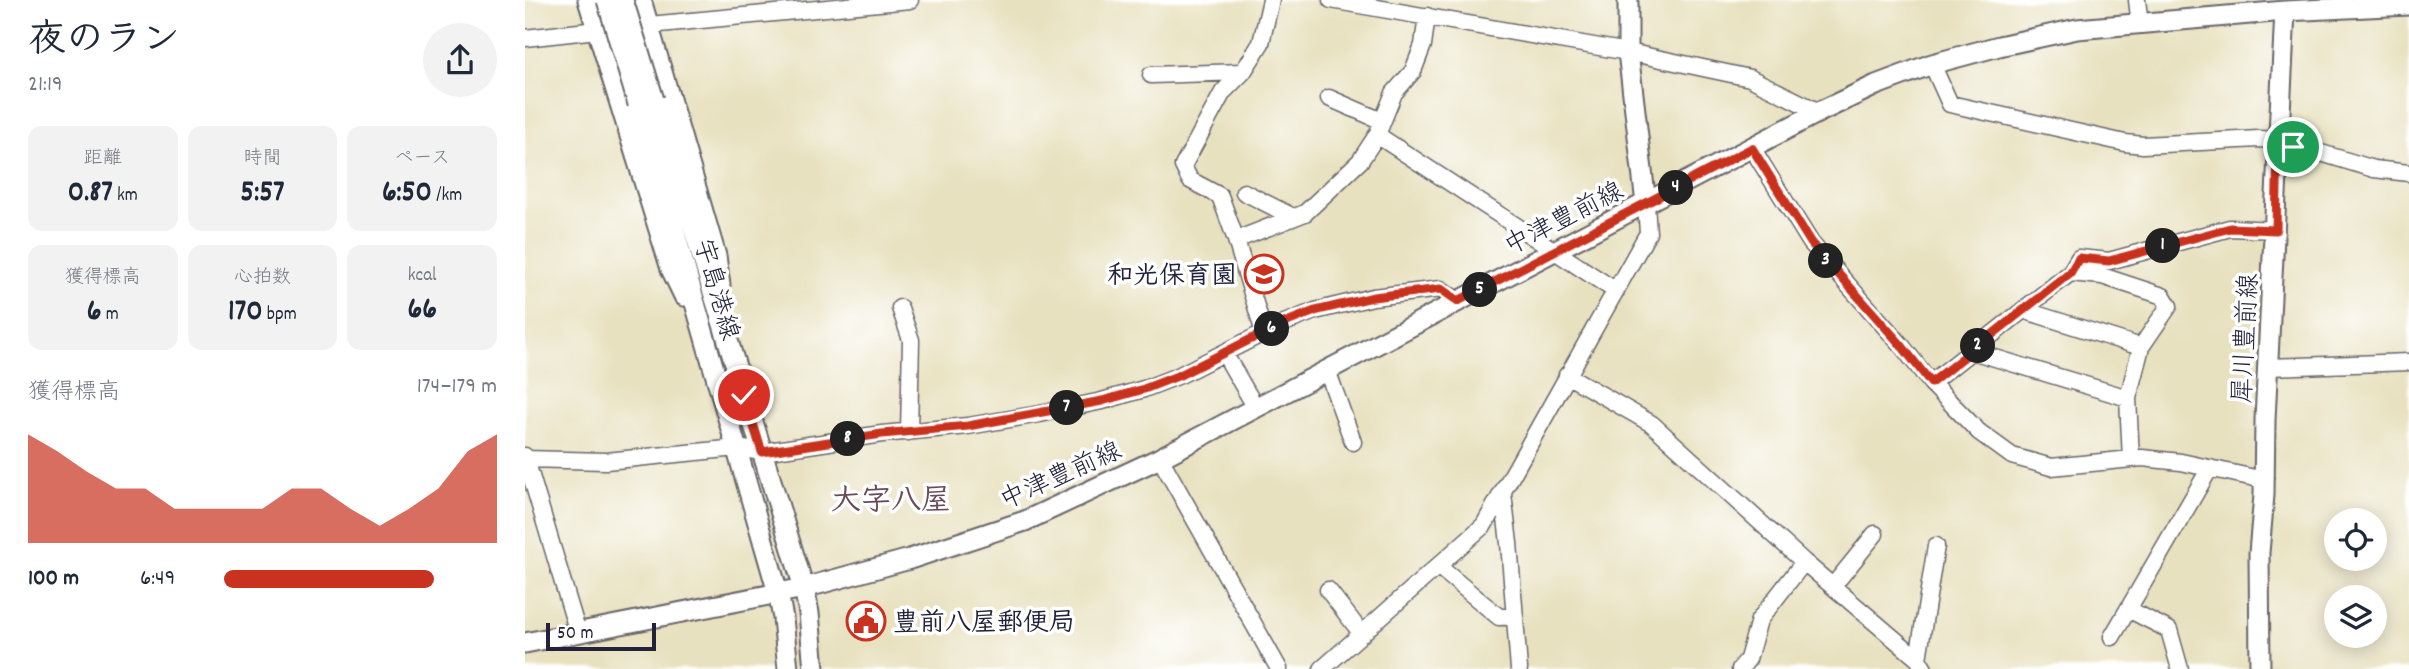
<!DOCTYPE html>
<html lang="ja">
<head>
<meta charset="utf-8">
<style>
	:root { --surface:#fff; --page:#f2f2f3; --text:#1f2937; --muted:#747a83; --accent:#c8321e }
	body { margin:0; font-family:Dekko,"Klee One",sans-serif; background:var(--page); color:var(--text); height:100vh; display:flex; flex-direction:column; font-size:26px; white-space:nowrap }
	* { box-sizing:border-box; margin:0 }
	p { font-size:23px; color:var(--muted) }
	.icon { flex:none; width:38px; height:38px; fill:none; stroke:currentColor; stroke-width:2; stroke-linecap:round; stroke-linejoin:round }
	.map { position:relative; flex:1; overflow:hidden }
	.sheet { display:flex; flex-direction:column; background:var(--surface); width:525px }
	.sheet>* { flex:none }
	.fabs { position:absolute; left:1799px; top:508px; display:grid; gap:14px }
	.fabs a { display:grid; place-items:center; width:63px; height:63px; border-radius:50%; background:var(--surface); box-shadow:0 4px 18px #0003; font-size:35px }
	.scale { position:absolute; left:21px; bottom:18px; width:110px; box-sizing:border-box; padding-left:7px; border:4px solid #22223b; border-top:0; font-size:19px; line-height:24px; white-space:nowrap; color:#22223b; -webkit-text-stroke:5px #fff; paint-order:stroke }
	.pin { position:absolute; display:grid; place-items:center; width:60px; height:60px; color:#fff; margin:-30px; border:4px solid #fff; border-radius:50%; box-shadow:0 2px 7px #0007 }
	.km { position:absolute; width:35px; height:35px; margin:-18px; border-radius:50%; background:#222; color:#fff; font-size:19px; line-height:35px; text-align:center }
	.round { display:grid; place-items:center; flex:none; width:74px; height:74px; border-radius:37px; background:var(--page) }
	.headline { display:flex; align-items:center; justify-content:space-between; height:119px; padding:0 28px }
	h1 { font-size:38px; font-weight:700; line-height:52px }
	.stats { display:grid; grid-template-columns:repeat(3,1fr); gap:10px; height:119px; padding:7px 28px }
	.stats div { display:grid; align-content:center; border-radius:14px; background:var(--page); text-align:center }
	.stats b { font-size:30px; font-weight:700 }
	.stats small { font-size:19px; font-weight:400 }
	.stats p { font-size:19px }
	.chart { height:196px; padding:14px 28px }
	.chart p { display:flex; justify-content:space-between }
	.chart svg { width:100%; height:126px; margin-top:7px; fill:var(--accent); opacity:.7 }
	ul { padding:0 28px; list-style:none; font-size:23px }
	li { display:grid; grid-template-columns:112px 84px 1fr; align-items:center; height:52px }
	li i { height:18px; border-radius:9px; background:var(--accent) }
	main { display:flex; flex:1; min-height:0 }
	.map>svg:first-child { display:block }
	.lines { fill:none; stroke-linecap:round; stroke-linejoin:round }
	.minor-casing { stroke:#676569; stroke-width:19 }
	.major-casing { stroke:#676569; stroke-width:23 }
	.minor { stroke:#fff; stroke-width:16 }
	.major { stroke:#fff; stroke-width:19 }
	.major-bridge-casing { stroke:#676569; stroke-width:23; stroke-linecap:butt }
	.major-bridge { stroke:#fff; stroke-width:19 }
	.route-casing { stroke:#fff; stroke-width:14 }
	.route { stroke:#c8321e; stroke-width:9 }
	.labels { text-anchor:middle; stroke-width:7; stroke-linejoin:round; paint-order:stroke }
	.street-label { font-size:26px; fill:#22223b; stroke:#fff }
	.poi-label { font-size:26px; font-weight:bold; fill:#22223b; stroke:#fff; text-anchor:end }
	.quarter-label { font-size:30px; font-weight:bold; fill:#674c57; stroke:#fff }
</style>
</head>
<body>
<main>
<section class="sheet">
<div class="headline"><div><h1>夜のラン</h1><p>21:19</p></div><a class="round"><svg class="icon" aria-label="share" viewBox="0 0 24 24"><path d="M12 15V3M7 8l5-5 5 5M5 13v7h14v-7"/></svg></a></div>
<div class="stats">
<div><p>距離</p><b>0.87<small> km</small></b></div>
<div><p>時間</p><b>5:57</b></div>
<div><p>ペース</p><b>6:50<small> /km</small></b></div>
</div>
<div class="stats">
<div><p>獲得標高</p><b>6<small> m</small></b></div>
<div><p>心拍数</p><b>170<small> bpm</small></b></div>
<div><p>kcal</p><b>66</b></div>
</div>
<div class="chart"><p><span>獲得標高</span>174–179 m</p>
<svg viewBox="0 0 160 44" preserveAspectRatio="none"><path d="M0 44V6L10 12L20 19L30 25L40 25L50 32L60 32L70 32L80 32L90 25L100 25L110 32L120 38L130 32L140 25L150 12L160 6V44z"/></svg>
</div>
<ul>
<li><b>100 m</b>6:49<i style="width:77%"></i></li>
</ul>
</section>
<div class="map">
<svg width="1884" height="669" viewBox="0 0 1884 669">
	<rect width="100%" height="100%" fill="#fff"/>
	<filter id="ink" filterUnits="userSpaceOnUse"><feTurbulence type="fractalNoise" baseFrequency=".0143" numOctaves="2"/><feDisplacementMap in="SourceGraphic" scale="14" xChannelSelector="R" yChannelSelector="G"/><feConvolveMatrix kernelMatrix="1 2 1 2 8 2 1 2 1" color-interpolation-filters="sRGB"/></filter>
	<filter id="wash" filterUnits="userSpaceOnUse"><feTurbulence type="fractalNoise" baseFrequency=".00686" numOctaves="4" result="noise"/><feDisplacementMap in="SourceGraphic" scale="28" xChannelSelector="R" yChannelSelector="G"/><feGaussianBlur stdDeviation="1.57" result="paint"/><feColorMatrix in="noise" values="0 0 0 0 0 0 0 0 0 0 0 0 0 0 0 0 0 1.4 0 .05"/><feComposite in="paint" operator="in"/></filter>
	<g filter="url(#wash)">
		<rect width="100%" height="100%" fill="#e8e1bf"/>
	</g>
	<g filter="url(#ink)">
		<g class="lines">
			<defs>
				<path id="minor" d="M 806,0 L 1103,52 L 1225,78 L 1294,112
					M 1612,0 L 1615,25
					M 114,26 L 385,0
					M 0,38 L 81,29
					M 1407,64 L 1425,104 L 1600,143 L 1618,145 L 1734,139 L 1753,140 L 1849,169 L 1884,173
					M 626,75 L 718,72
					M 804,98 L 857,121
					M 852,135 L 1091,291
					M 1227,148 L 1286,243 L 1377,346 L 1406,383 L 1454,432 L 1487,456 L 1526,467 L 1617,458 L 1656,462 L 1739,480
					M 719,192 L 768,217
					M 711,240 L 780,213 L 835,161 L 852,135 L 869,93 L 888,71 L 898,45 L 902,16
					M 1545,273 L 1577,276 L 1638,296 L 1644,306 L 1616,347
					M 375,308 L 386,340 L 384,432
					M 1498,310 L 1616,347 L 1603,398
					M 739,333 L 711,240 L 695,196 L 665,180 L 658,166 L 698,92 L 718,72 L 736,43 L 746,0
					M 1447,351 L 1603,398 L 1606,459
					M 699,353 L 731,408
					M 1744,367 L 1884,362
					M 802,370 L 828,442
					M 1042,375 L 1127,424 L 1279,562 L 1393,659 L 1399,669
					M 1406,383 L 1545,273 L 1554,258 L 1584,261 L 1705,228 L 1751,230
					M 0,456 L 53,633
					M 635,458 L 754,669
					M 0,459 L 81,461 L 212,448 L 237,452 L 357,434 L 443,426 L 515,414 L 577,401 L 619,389 L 655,375 L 754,325 L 790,311 L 848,297 L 916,289 L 933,301
					M 978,494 L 984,543 L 994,669
					M 914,567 L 974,617 L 990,616
					M 1308,586 L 1350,534
					M 803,590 L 837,634
					M 1603,609 L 1644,630 L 1655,669
					M 1587,637 L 1685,468
					M 1393,659 L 1411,546
					M 797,669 L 959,525 L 1123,233 L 1121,204
					M 1215,669 L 1223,659 L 1234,620 L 1279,562"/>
				<path id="major" d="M 63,0 L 146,269 L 159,296
					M 116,0 L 191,256 L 195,285
					M 1103,0 L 1103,52 L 1121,204
					M 129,100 L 279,588 L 284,613 L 289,669
					M 113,104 L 253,593 L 258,618 L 263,669
					M 0,643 L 279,588 L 385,559 L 500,521 L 635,458 L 1294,112 L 1351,85 L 1407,64 L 1474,46 L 1552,29 L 1760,11 L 1884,5
					M 1735,669 L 1734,553 L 1739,495 L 1740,420 L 1760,11"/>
			</defs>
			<!-- minor casing -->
			<use href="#minor" class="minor-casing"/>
			<!-- major casing -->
			<use href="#major" class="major-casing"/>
			<!-- minor -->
			<use href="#minor" class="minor"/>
			<!-- major -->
			<use href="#major" class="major"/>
			<defs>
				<path id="major-bridge" d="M 82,0 L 113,104
					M 98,0 L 129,100"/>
			</defs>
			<!-- major-bridge casing -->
			<use href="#major-bridge" class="major-bridge-casing"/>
			<!-- major-bridge -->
			<use href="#major-bridge" class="major-bridge"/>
		</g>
	</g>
	<g class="lines" filter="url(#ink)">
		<defs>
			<path id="route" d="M 219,395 L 237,452 L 357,434 L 443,426 L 577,401 L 619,389 L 655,375 L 754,325 L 790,311 L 848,297 L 916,289 L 933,301 L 1227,148 L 1286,243 L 1377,346 L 1406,383 L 1545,273 L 1554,258 L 1584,261 L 1705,228 L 1751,230 L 1753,141 L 1768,147"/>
		</defs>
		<!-- route casing -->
		<use href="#route" class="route-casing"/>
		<!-- route -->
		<use href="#route" class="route"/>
	</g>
	<!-- icons -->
	<defs>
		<symbol id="school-ring" viewBox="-11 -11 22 22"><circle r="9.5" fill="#fff" stroke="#c8321e" stroke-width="1.5"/><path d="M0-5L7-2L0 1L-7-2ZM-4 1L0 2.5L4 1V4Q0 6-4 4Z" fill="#c8321e"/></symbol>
		<symbol id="civic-ring" viewBox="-11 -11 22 22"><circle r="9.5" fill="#fff" stroke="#c8321e" stroke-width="1.5"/><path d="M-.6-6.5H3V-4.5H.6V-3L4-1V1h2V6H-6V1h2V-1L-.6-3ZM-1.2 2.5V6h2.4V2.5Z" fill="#c8321e"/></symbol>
	</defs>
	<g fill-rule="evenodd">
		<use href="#school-ring" x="717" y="252" width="44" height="44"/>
		<use href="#civic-ring" x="319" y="599" width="44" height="44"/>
	</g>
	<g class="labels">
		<!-- street labels -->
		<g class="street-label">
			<text transform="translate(1038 217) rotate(-27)" y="9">中津豊前線</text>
			<text transform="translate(193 289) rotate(74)" y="9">宇島港線</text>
			<text transform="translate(1719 338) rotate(-87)" y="9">犀川豊前線</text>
			<text transform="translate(535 474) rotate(-24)" y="9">中津豊前線</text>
		</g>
		<!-- poi labels -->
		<g class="poi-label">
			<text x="712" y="283">和光保育園</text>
			<text x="368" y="630" text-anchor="start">豊前八屋郵便局</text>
		</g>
		<!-- quarter labels -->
		<g class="quarter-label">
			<text x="366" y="509">大字八屋</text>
		</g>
	</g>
</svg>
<div class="fabs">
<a><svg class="icon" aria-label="locate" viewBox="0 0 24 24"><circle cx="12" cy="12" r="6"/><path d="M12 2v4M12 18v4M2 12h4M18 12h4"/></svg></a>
<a><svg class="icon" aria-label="layers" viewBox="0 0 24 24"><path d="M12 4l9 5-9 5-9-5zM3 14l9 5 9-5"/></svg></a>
</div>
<div class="scale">50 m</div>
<div class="pin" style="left:1768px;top:147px;background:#1e9e55"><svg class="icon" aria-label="arrive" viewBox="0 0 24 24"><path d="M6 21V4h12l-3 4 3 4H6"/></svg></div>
<div class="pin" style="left:219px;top:395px;background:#d93025"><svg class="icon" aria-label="check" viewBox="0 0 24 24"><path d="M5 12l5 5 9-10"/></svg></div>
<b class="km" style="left:1638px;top:246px">1</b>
<b class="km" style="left:1453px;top:346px">2</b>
<b class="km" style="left:1301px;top:261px">3</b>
<b class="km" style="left:1151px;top:188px">4</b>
<b class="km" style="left:955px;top:290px">5</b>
<b class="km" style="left:747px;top:329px">6</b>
<b class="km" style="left:542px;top:408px">7</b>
<b class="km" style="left:323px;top:439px">8</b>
</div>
</main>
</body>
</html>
